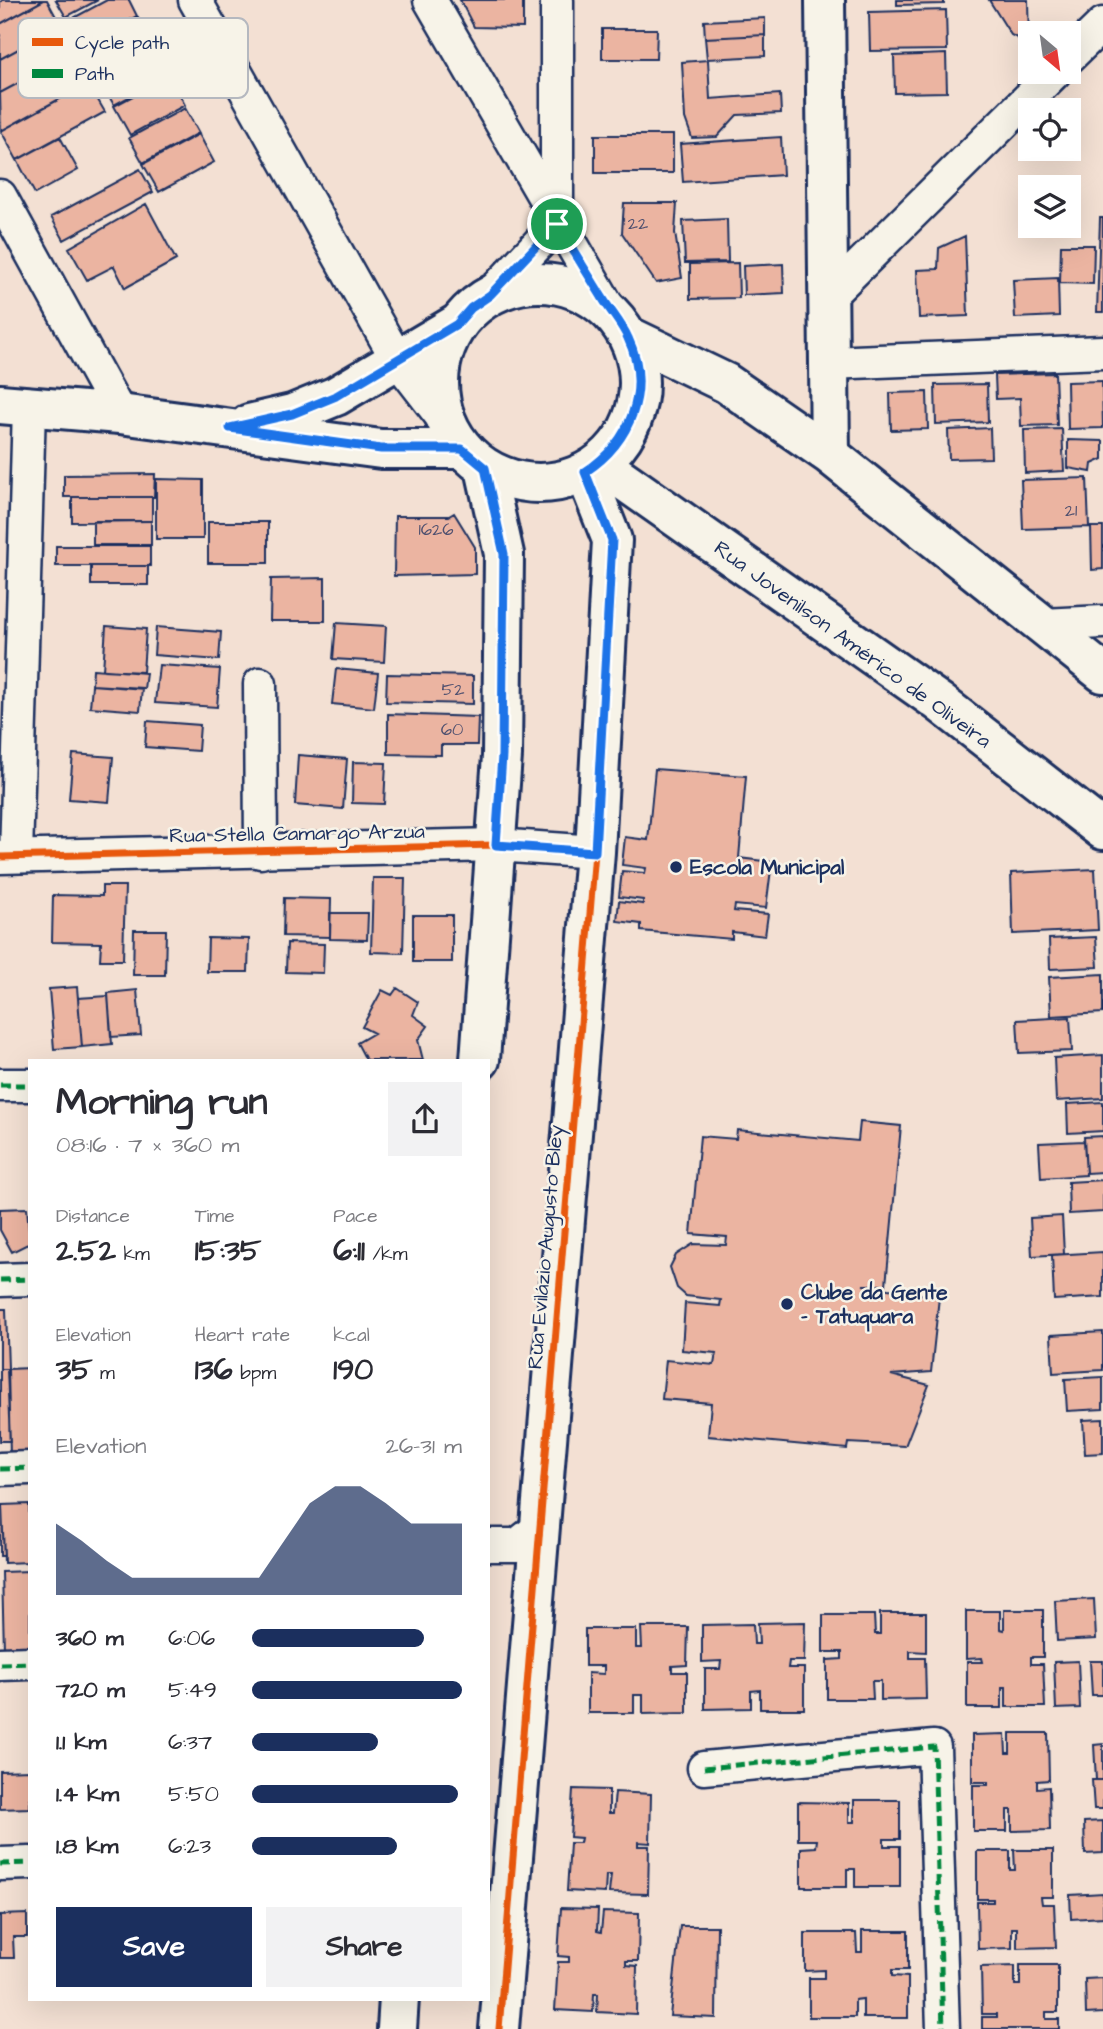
<!DOCTYPE html>
<html lang="en">
<head>
<meta charset="utf-8">
<style>
	:root { --surface:#fff; --page:#f2f2f3; --text:#2b2b33; --muted:#7c7c81; --accent:#1b2f5e }
	body { margin:0; font-family:"Architects Daughter",sans-serif; background:var(--page); color:var(--text); height:100vh; display:flex; flex-direction:column; font-size:26px; white-space:nowrap }
	* { box-sizing:border-box; margin:0 }
	p { font-size:23px; color:var(--muted) }
	.icon { flex:none; width:38px; height:38px; fill:none; stroke:currentColor; stroke-width:2; stroke-linecap:round; stroke-linejoin:round }
	.map { position:relative; flex:1; overflow:hidden }
	.drawer { position:absolute; left:28px; top:1059px; width:462px; height:942px; display:flex; flex-direction:column; background:var(--surface); border-radius:0px; box-shadow:0 7px 28px #0002 }
	.drawer>* { flex:none }
	.needle { width:46px; rotate:151deg }
	.controls { position:absolute; left:1018px; top:21px; display:grid; gap:14px }
	.controls a { display:grid; place-items:center; width:63px; height:63px; border-radius:0px; background:var(--surface); box-shadow:0 7px 28px #0002; font-size:35px }
	.pin { position:absolute; display:grid; place-items:center; width:60px; height:60px; color:#fff; margin:-30px; border:4px solid #fff; border-radius:50%; box-shadow:0 2px 7px #0007 }
	.round { display:grid; place-items:center; flex:none; width:74px; height:74px; border-radius:0px; background:var(--page) }
	.summary { display:flex; align-items:center; justify-content:space-between; height:119px; padding:0 28px }
	h1 { font-size:38px; font-weight:800; line-height:52px }
	.stats { display:grid; grid-template-columns:repeat(3,1fr); gap:10px; height:119px; padding:7px 28px }
	.stats div { display:grid; align-content:center }
	.stats b { font-size:30px; font-weight:800 }
	.stats small { font-size:19px; font-weight:400 }
	.stats p { font-size:19px }
	.chart { height:196px; padding:14px 28px }
	.chart p { display:flex; justify-content:space-between }
	.chart svg { width:100%; height:126px; margin-top:7px; fill:var(--accent); opacity:.7 }
	.cta { display:flex; gap:14px; margin-top:auto; padding:14px 28px }
	.cta a { flex:1; height:80px; border-radius:0px; background:var(--accent); color:#fff; font-size:28px; font-weight:800; line-height:80px; text-align:center }
	.cta a+a { background:var(--page); color:var(--text) }
	ul { padding:0 28px; list-style:none; font-size:23px }
	li { display:grid; grid-template-columns:112px 84px 1fr; align-items:center; height:52px }
	li i { height:18px; border-radius:9px; background:var(--accent) }
	.map>svg:first-child { display:block }
	.building { fill:#ebb4a1; stroke:#1b2f5e; stroke-width:2 }
	.lines { fill:none; stroke-linecap:round; stroke-linejoin:round }
	.street-casing { stroke:#1b2f5e; stroke-width:37 }
	.secondary-casing { stroke:#1b2f5e; stroke-width:44 }
	.street { stroke:#f7f3e8; stroke-width:32 }
	.secondary { stroke:#f7f3e8; stroke-width:38 }
	.quiet { stroke:#00873e; stroke-width:5; stroke-dasharray:10 5; stroke-linecap:butt }
	.cycleway-casing { stroke:#f7f3e8; stroke-width:11 }
	.cycleway { stroke:#e8590c; stroke-width:7 }
	.route-casing { stroke:#fff; stroke-width:14 }
	.route { stroke:#1a73e8; stroke-width:9 }
	.poi-dot { fill:#1b2f5e; stroke:#f7f3e8; stroke-width:2.5 }
	.labels { text-anchor:middle; stroke-width:5; stroke-linejoin:round; paint-order:stroke }
	.number-label { font-size:18px; fill:#4f506f }
	.street-label { font-size:21px; fill:#1b2f5e; stroke:#f7f3e8 }
	.poi-label { font-size:21px; font-weight:bold; fill:#1b2f5e; stroke:#f7f3e8; text-anchor:start }
	.key { fill:#f7f3e8; stroke:#b5b8bf; stroke-width:2 }
	.key-label { font-size:19px; fill:#1b2f5e }
</style>
</head>
<body>
<div class="map">
<svg width="1103" height="2029" viewBox="0 0 1103 2029">
	<rect width="100%" height="100%" fill="#f3e0d3"/>
	<filter id="ink" filterUnits="userSpaceOnUse"><feTurbulence type="fractalNoise" baseFrequency=".0143" numOctaves="2"/><feDisplacementMap in="SourceGraphic" scale="14" xChannelSelector="R" yChannelSelector="G"/><feConvolveMatrix kernelMatrix="1 2 1 2 8 2 1 2 1" color-interpolation-filters="sRGB"/></filter>
	<g filter="url(#ink)">
		<!-- building -->
		<path class="building" d="M 3,0 L 44,0 L 0,24 L 0,2 Z
			M 44,0 L 47,0 L 61,26 L 0,59 L 0,24 Z
			M 56,0 L 98,0 L 66,17 Z
			M 107,0 L 129,0 L 137,16 L 82,46 L 68,21 Z
			M 460,0 L 523,0 L 523,28 L 474,27 Z
			M 897,0 L 944,0 L 944,4 L 897,5 Z
			M 989,0 L 1028,0 L 1029,44 L 1011,35 Z
			M 946,10 L 947,50 L 870,51 L 869,12 Z
			M 138,17 L 153,45 L 98,75 L 82,47 Z
			M 765,18 L 765,35 L 705,38 L 704,21 Z
			M 59,27 L 73,54 L 0,93 L 0,59 Z
			M 602,29 L 657,29 L 656,59 L 602,59 Z
			M 765,35 L 765,56 L 707,59 L 705,38 Z
			M 156,50 L 170,75 L 114,105 L 100,81 Z
			M 73,54 L 89,83 L 1,131 L 0,93 Z
			M 946,54 L 947,92 L 895,93 L 894,56 Z
			M 708,60 L 710,99 L 780,94 L 781,113 L 737,115 L 717,137 L 692,138 L 685,118 L 682,62 Z
			M 170,76 L 185,105 L 130,135 L 114,106 Z
			M 88,83 L 105,112 L 17,160 L 1,131 Z
			M 185,108 L 199,133 L 143,163 L 129,138 Z
			M 199,134 L 214,162 L 159,192 L 143,164 Z
			M 595,135 L 673,135 L 673,173 L 595,173 Z
			M 60,137 L 78,170 L 35,194 L 17,160 Z
			M 781,137 L 783,175 L 683,182 L 680,144 Z
			M 140,169 L 153,192 L 64,240 L 51,217 Z
			M 624,203 L 677,203 L 675,233 L 682,278 L 656,283 L 622,233 Z
			M 146,204 L 176,260 L 125,288 L 114,266 L 87,280 L 69,248 Z
			M 1100,218 L 1103,218 L 1103,312 L 1097,312 Z
			M 727,219 L 728,262 L 685,263 L 683,221 Z
			M 965,236 L 968,316 L 919,318 L 917,270 L 938,269 L 939,248 Z
			M 1061,245 L 1094,245 L 1093,284 L 1060,283 Z
			M 738,263 L 739,298 L 690,299 L 690,264 Z
			M 783,264 L 784,293 L 744,295 L 743,266 Z
			M 1058,278 L 1059,316 L 1015,318 L 1013,280 Z
			M 1055,373 L 1057,425 L 1021,426 L 1020,398 L 996,399 L 995,375 Z
			M 1102,381 L 1103,428 L 1068,429 L 1067,382 Z
			M 987,384 L 988,422 L 936,424 L 935,385 Z
			M 927,392 L 928,429 L 891,430 L 890,393 Z
			M 990,428 L 991,458 L 949,459 L 948,430 Z
			M 1062,429 L 1064,471 L 1025,473 L 1024,430 Z
			M 1068,440 L 1103,441 L 1103,459 L 1092,464 L 1091,472 L 1068,468 Z
			M 155,474 L 154,497 L 64,497 L 64,475 Z
			M 1087,478 L 1089,527 L 1023,529 L 1021,480 Z
			M 156,479 L 203,480 L 203,539 L 156,539 Z
			M 72,497 L 152,497 L 152,521 L 72,522 Z
			M 454,513 L 475,547 L 475,574 L 394,576 L 395,516 L 449,516 Z
			M 93,521 L 151,521 L 151,545 L 93,545 Z
			M 208,522 L 268,522 L 268,563 L 208,563 Z
			M 1091,527 L 1103,527 L 1103,569 L 1092,570 Z
			M 56,546 L 150,546 L 150,566 L 56,566 Z
			M 91,566 L 148,566 L 148,585 L 91,585 Z
			M 325,578 L 325,621 L 270,621 L 271,579 Z
			M 336,623 L 386,626 L 384,662 L 333,659 Z
			M 106,626 L 146,629 L 143,672 L 103,670 Z
			M 156,627 L 221,632 L 219,660 L 154,655 Z
			M 159,665 L 220,669 L 217,707 L 155,703 Z
			M 93,669 L 146,673 L 144,689 L 92,685 Z
			M 336,669 L 378,673 L 374,708 L 332,704 Z
			M 387,674 L 473,676 L 473,704 L 386,702 Z
			M 92,685 L 142,688 L 140,711 L 90,707 Z
			M 388,714 L 478,717 L 477,745 L 441,745 L 441,755 L 388,754 Z
			M 147,721 L 200,725 L 198,751 L 145,747 Z
			M 73,754 L 113,757 L 109,802 L 69,799 Z
			M 298,755 L 347,759 L 343,809 L 295,805 Z
			M 353,762 L 386,763 L 384,804 L 352,803 Z
			M 655,769 L 746,776 L 739,858 L 772,862 L 766,908 L 735,905 L 734,911 L 768,914 L 765,936 L 732,932 L 732,939 L 641,931 L 641,924 L 617,921 L 619,901 L 643,904 L 643,900 L 619,897 L 622,871 L 645,873 L 646,868 L 622,865 L 625,837 L 648,840 Z
			M 1095,869 L 1098,930 L 1013,934 L 1011,873 Z
			M 373,878 L 405,878 L 403,953 L 371,952 Z
			M 102,886 L 125,886 L 123,960 L 100,960 L 101,943 L 52,942 L 53,895 L 102,896 Z
			M 284,898 L 331,899 L 330,937 L 283,936 Z
			M 330,913 L 368,913 L 367,940 L 330,939 Z
			M 413,915 L 452,915 L 452,962 L 413,962 Z
			M 134,930 L 166,930 L 165,975 L 133,975 Z
			M 1096,937 L 1098,967 L 1050,969 L 1049,939 Z
			M 208,938 L 249,939 L 248,972 L 207,972 Z
			M 287,943 L 324,944 L 323,973 L 286,972 Z
			M 1103,974 L 1103,1013 L 1051,1016 L 1049,977 Z
			M 77,987 L 82,1047 L 54,1049 L 49,989 Z
			M 397,988 L 418,1002 L 413,1015 L 428,1026 L 418,1040 L 423,1060 L 366,1060 L 357,1043 L 374,1033 L 362,1027 L 382,990 L 392,995 Z
			M 137,990 L 141,1035 L 111,1037 L 108,993 Z
			M 108,996 L 112,1044 L 82,1047 L 78,998 Z
			M 1070,1017 L 1072,1051 L 1019,1053 L 1017,1020 Z
			M 1103,1055 L 1103,1098 L 1056,1101 L 1054,1058 Z
			M 1103,1102 L 1103,1131 L 1068,1133 L 1067,1104 Z
			M 860,1122 L 901,1126 L 886,1285 L 863,1285 L 939,1297 L 931,1372 L 891,1375 L 929,1385 L 905,1446 L 848,1443 L 847,1449 L 708,1436 L 711,1403 L 662,1399 L 666,1360 L 714,1365 L 716,1353 L 682,1350 L 685,1303 L 720,1306 L 721,1300 L 686,1296 L 677,1288 L 670,1267 L 676,1255 L 693,1244 L 726,1245 L 727,1237 L 691,1234 L 700,1136 L 736,1139 L 737,1130 L 858,1141 Z
			M 1103,1136 L 1103,1172 L 1086,1173 L 1084,1137 Z
			M 1084,1141 L 1086,1175 L 1041,1178 L 1039,1143 Z
			M 1103,1180 L 1103,1212 L 1069,1214 L 1068,1182 Z
			M 27,1208 L 30,1243 L 12,1252 L 0,1230 L 0,1209 Z
			M 1062,1216 L 1064,1254 L 1032,1256 L 1030,1218 Z
			M 1103,1252 L 1103,1297 L 1054,1300 L 1052,1255 Z
			M 0,1309 L 6,1309 L 8,1369 L 0,1369 Z
			M 1103,1332 L 1103,1370 L 1053,1373 L 1051,1335 Z
			M 30,1368 L 30,1455 L 10,1456 L 8,1369 Z
			M 0,1369 L 7,1369 L 10,1441 L 0,1441 Z
			M 1103,1377 L 1103,1409 L 1067,1411 L 1065,1379 Z
			M 1103,1419 L 1103,1453 L 1085,1454 L 1083,1420 Z
			M 29,1504 L 30,1562 L 4,1563 L 2,1505 Z
			M 0,1505 L 2,1505 L 4,1556 L 0,1556 Z
			M 30,1571 L 30,1649 L 4,1650 L 2,1572 Z
			M 1094,1599 L 1096,1639 L 1057,1641 L 1055,1601 Z
			M 1004,1610 L 1043,1610 L 1043,1657 L 1031,1657 L 1031,1664 L 1043,1664 L 1045,1707 L 1006,1707 L 1006,1687 L 1002,1687 L 1002,1708 L 967,1708 L 967,1662 L 983,1662 L 982,1658 L 966,1659 L 966,1611 L 1000,1611 L 1000,1629 L 1004,1630 Z
			M 880,1613 L 926,1613 L 926,1652 L 910,1651 L 910,1658 L 925,1658 L 926,1699 L 881,1700 L 881,1681 L 872,1681 L 873,1699 L 827,1699 L 827,1660 L 842,1659 L 842,1652 L 823,1652 L 823,1615 L 874,1615 L 875,1634 L 880,1634 Z
			M 805,1622 L 804,1661 L 789,1661 L 788,1668 L 804,1668 L 804,1709 L 760,1709 L 760,1690 L 751,1691 L 751,1708 L 705,1709 L 705,1669 L 720,1669 L 721,1661 L 702,1662 L 702,1625 L 753,1624 L 754,1644 L 759,1644 L 758,1623 Z
			M 641,1627 L 688,1627 L 687,1665 L 672,1666 L 672,1672 L 687,1672 L 687,1713 L 643,1714 L 643,1695 L 634,1695 L 634,1713 L 588,1713 L 588,1673 L 604,1674 L 604,1666 L 585,1666 L 585,1629 L 636,1629 L 636,1648 L 642,1648 Z
			M 1078,1661 L 1080,1708 L 1056,1709 L 1054,1662 Z
			M 1090,1661 L 1103,1661 L 1103,1695 L 1092,1695 Z
			M 1010,1733 L 1048,1733 L 1049,1780 L 1037,1781 L 1037,1788 L 1049,1787 L 1050,1830 L 1012,1831 L 1012,1810 L 1007,1810 L 1007,1831 L 973,1831 L 973,1785 L 988,1785 L 988,1782 L 972,1782 L 972,1735 L 1005,1734 L 1006,1753 L 1010,1753 Z
			M 1103,1744 L 1103,1780 L 1096,1780 L 1094,1745 Z
			M 30,1770 L 30,1808 L 0,1809 L 0,1771 Z
			M 1092,1780 L 1103,1780 L 1103,1809 L 1094,1809 Z
			M 573,1789 L 609,1790 L 609,1813 L 613,1813 L 615,1792 L 651,1794 L 650,1843 L 638,1842 L 638,1846 L 649,1846 L 648,1894 L 609,1893 L 611,1875 L 606,1875 L 605,1893 L 567,1891 L 570,1843 L 580,1843 L 581,1838 L 570,1837 Z
			M 854,1800 L 900,1800 L 900,1839 L 884,1839 L 884,1846 L 900,1846 L 900,1887 L 855,1887 L 855,1869 L 847,1869 L 847,1887 L 801,1887 L 801,1848 L 816,1847 L 817,1840 L 798,1840 L 798,1802 L 849,1803 L 849,1822 L 854,1822 Z
			M 1103,1821 L 1103,1853 L 1085,1854 L 1084,1822 Z
			M 1014,1850 L 1053,1850 L 1053,1897 L 1041,1897 L 1042,1904 L 1054,1904 L 1056,1947 L 1017,1948 L 1017,1928 L 1012,1928 L 1012,1948 L 978,1949 L 977,1902 L 993,1902 L 993,1899 L 977,1899 L 977,1851 L 1010,1851 L 1010,1870 L 1015,1870 Z
			M 1103,1893 L 1103,1917 L 1071,1919 L 1070,1895 Z
			M 561,1908 L 598,1909 L 597,1931 L 601,1932 L 603,1912 L 639,1913 L 638,1961 L 626,1961 L 626,1965 L 637,1966 L 636,2014 L 597,2012 L 598,1994 L 594,1994 L 593,2012 L 555,2010 L 558,1962 L 569,1962 L 569,1957 L 558,1956 Z
			M 27,1914 L 27,1937 L 13,1937 L 14,1958 L 0,1958 L 0,1915 Z
			M 680,1926 L 717,1926 L 716,2018 L 670,2016 Z
			M 862,1931 L 908,1931 L 908,1970 L 892,1970 L 892,1976 L 908,1977 L 908,2018 L 863,2018 L 863,1999 L 855,2000 L 855,2017 L 809,2017 L 809,1978 L 824,1978 L 824,1970 L 805,1971 L 805,1933 L 856,1933 L 857,1952 L 862,1952 Z
			M 1020,1965 L 1058,1965 L 1058,2012 L 1046,2012 L 1046,2019 L 1059,2019 L 1059,2029 L 982,2029 L 982,2017 L 997,2017 L 997,2014 L 982,2014 L 981,1967 L 1015,1966 L 1015,1985 L 1020,1985 Z
			M 1103,1978 L 1103,2013 L 1086,2014 L 1085,1979 Z"/>
		<g class="lines">
			<defs>
				<path id="street" d="M 195,0 L 397,359 L 445,421
					M 430,0 L 611,312
					M 1069,57 L 1103,24
					M 0,196 L 120,414
					M 490,295 L 557,224 L 557,0
					M 829,296 L 1055,72
					M 829,363 L 1103,352
					M 1043,625 L 1103,622
					M 260,684 L 261,852
					M 16,856 L 29,407
					M 0,857 L 496,845 L 595,852
					M 0,1085 L 30,1085
					M 0,1280 L 30,1279
					M 0,1469 L 30,1468
					M 488,1545 L 517,1545 L 540,1527
					M 0,1664 L 30,1663
					M 704,1768 L 934,1747 L 943,2029
					M 0,1864 L 30,1863"/>
				<path id="secondary" d="M 825,0 L 830,455
					M439 383a100 100 0 1 1 200 0a100 100 0 1 1-200 0Z
					M 628,336 L 726,383 L 830,455 L 1103,673
					M 0,404 L 120,414 L 381,449 L 462,449
					M 249,424 L 292,414 L 336,396 L 457,324
					M 599,463 L 939,702 L 1103,830
					M 480,1060 L 502,756 L 504,554 L 485,468
					M 397,2029 L 399,1998
					M 499,2029 L 595,852 L 612,540 L 585,472"/>
			</defs>
			<!-- street casing -->
			<use href="#street" class="street-casing"/>
			<!-- secondary casing -->
			<use href="#secondary" class="secondary-casing"/>
			<!-- street -->
			<use href="#street" class="street"/>
			<!-- secondary -->
			<use href="#secondary" class="secondary"/>
			<!-- quiet -->
			<path class="quiet" d="M 0,1085 L 30,1085
				M 0,1280 L 30,1279
				M 0,1469 L 30,1468
				M 0,1664 L 30,1663
				M 704,1768 L 934,1747 L 943,2029
				M 0,1864 L 30,1863"/>
			<defs>
				<path id="cycleway" d="M 0,857 L 496,845 L 595,852
					M 499,2029 L 595,852 L 612,540 L 585,472"/>
			</defs>
			<!-- cycleway casing -->
			<use href="#cycleway" class="cycleway-casing"/>
			<!-- cycleway -->
			<use href="#cycleway" class="cycleway"/>
		</g>
	</g>
	<g class="lines" filter="url(#ink)">
		<defs>
			<path id="route" d="M 557,224 C 572,248 587,273 602,297 C 610,311 622,324 628,338 C 652,389 631,442 585,472 L 612,540 L 595,852 L 496,845 L 502,756 L 504,554 L 485,468 L 462,449 L 381,449 L 230,428 L 292,414 L 336,396 L 457,324 L 471,308 L 490,295 Z"/>
		</defs>
		<!-- route casing -->
		<use href="#route" class="route-casing"/>
		<!-- route -->
		<use href="#route" class="route"/>
	</g>
	<!-- markers -->
	<g class="poi-dot">
		<circle cx="676" cy="867" r="7"/>
		<circle cx="787" cy="1304" r="7"/>
	</g>
	<g class="labels">
		<!-- number labels -->
		<g class="number-label">
			<text x="638" y="229">22</text>
			<text x="1071" y="516">21</text>
			<text x="436" y="535">1626</text>
			<text x="453" y="695">52</text>
			<text x="452" y="735">60</text>
		</g>
		<!-- street labels -->
		<g class="street-label">
			<text transform="translate(853 644) rotate(36)" y="7">Rua Jovenilson Américo de Oliveira</text>
			<text transform="translate(297 833) rotate(-1)" y="7">Rua Stella Camargo Arzua</text>
			<text transform="translate(545 1247) rotate(-85)" y="7">Rua Evilázio Augusto Bley</text>
		</g>
		<!-- poi labels -->
		<g class="poi-label">
			<text x="690" y="874">Escola Municipal</text>
			<text x="801" y="1299">Clube da Gente<tspan x="801" dy="24">- Tatuquara</tspan></text>
		</g>
	</g>
	<!-- legend -->
	<rect x="18" y="18" width="230" height="80" rx="10" class="key"/>
	<rect x="32" y="38" width="31" height="8" fill="#e8590c"/>
	<rect x="32" y="69" width="31" height="9" fill="#00873e"/>
	<g class="key-label">
		<text x="75" y="49">Cycle path</text>
		<text x="75" y="80">Path</text>
	</g>
</svg>
<div class="controls">
<a><svg class="needle" viewBox="-14 -14 28 28"><path d="M0-13l5 13h-10z" fill="#e53935"/><path d="M0 13l5-13h-10z" fill="#7c7c81"/></svg></a>
<a><svg class="icon" aria-label="locate" viewBox="0 0 24 24"><circle cx="12" cy="12" r="6"/><path d="M12 2v4M12 18v4M2 12h4M18 12h4"/></svg></a>
<a><svg class="icon" aria-label="layers" viewBox="0 0 24 24"><path d="M12 4l9 5-9 5-9-5zM3 14l9 5 9-5"/></svg></a>
</div>
<div class="pin" style="left:557px;top:224px;background:#1e9e55"><svg class="icon" aria-label="arrive" viewBox="0 0 24 24"><path d="M6 21V4h12l-3 4 3 4H6"/></svg></div>
<section class="drawer">
<div class="summary"><div><h1>Morning run</h1><p>08:16 · 7 × 360 m</p></div><a class="round"><svg class="icon" aria-label="share" viewBox="0 0 24 24"><path d="M12 15V3M7 8l5-5 5 5M5 13v7h14v-7"/></svg></a></div>
<div class="stats">
<div><p>Distance</p><b>2.52<small> km</small></b></div>
<div><p>Time</p><b>15:35</b></div>
<div><p>Pace</p><b>6:11<small> /km</small></b></div>
</div>
<div class="stats">
<div><p>Elevation</p><b>35<small> m</small></b></div>
<div><p>Heart rate</p><b>136<small> bpm</small></b></div>
<div><p>kcal</p><b>190</b></div>
</div>
<div class="chart"><p><span>Elevation</span>26–31 m</p>
<svg viewBox="0 0 160 44" preserveAspectRatio="none"><path d="M0 44V19L10 25L20 32L30 38L40 38L50 38L60 38L70 38L80 38L90 25L100 12L110 6L120 6L130 12L140 19L150 19L160 19V44z"/></svg>
</div>
<ul>
<li><b>360 m</b>6:06<i style="width:82%"></i></li>
<li><b>720 m</b>5:49<i style="width:100%"></i></li>
<li><b>1.1 km</b>6:37<i style="width:60%"></i></li>
<li><b>1.4 km</b>5:50<i style="width:98%"></i></li>
<li><b>1.8 km</b>6:23<i style="width:69%"></i></li>
</ul>
<div class="cta"><a>Save</a><a>Share</a></div>
</section>
</div>
</body>
</html>
